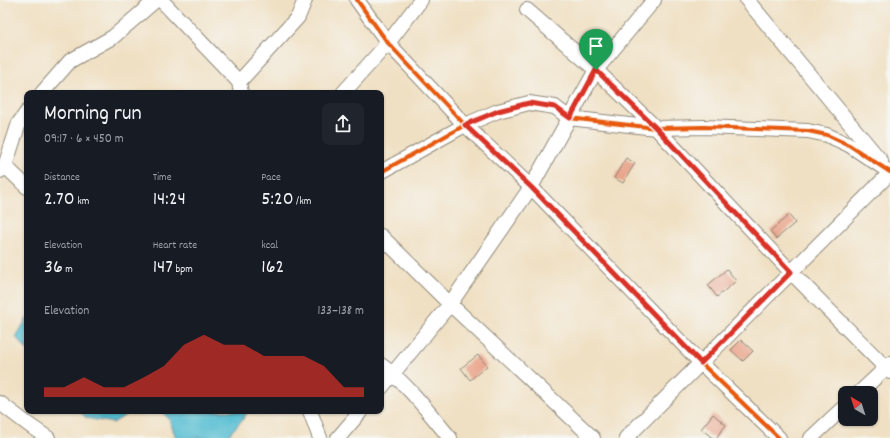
<!DOCTYPE html>
<html lang="en">
<head>
<meta charset="utf-8">
<style>
	:root { --surface:#171b24; --page:#20242c; --text:#f1f3f6; --muted:#9ea1a6; --accent:#d93025 }
	body { margin:0; font-family:Dekko,sans-serif; background:var(--page); color:var(--text); height:100vh; display:flex; flex-direction:column; font-size:15px; white-space:nowrap }
	* { box-sizing:border-box; margin:0 }
	p { font-size:13px; color:var(--muted) }
	.icon { flex:none; width:22px; height:22px; fill:none; stroke:currentColor; stroke-width:2; stroke-linecap:round; stroke-linejoin:round }
	.map { position:relative; flex:1; overflow:hidden }
	.details { position:absolute; left:24px; top:90px; width:360px; height:324px; display:flex; flex-direction:column; background:var(--surface); border-radius:8px; box-shadow:0 1px 3px #0004 }
	.details>* { flex:none }
	.needle { width:26px; rotate:321deg }
	.controls { position:absolute; left:838px; top:386px; display:grid; gap:8px }
	.controls a { display:grid; place-items:center; width:40px; height:40px; border-radius:8px; background:var(--surface); box-shadow:0 1px 3px #0004; font-size:20px }
	.pin { position:absolute; display:grid; place-items:center; width:34px; height:34px; color:#fff; margin:-41px -17px; border-radius:50% 50% 50% 0; rotate:-45deg; box-shadow:0 0 4px #0007 }
	.pin .icon { rotate:45deg }
	.round { display:grid; place-items:center; flex:none; width:42px; height:42px; border-radius:8px; background:var(--page) }
	.head { display:flex; align-items:center; justify-content:space-between; height:68px; padding:0 20px }
	h1 { font-size:22px; font-weight:600; line-height:30px }
	.stats { display:grid; grid-template-columns:repeat(3,1fr); gap:6px; height:68px; padding:4px 20px }
	.stats div { display:grid; align-content:center }
	.stats b { font-size:20px; font-weight:600 }
	.stats small { font-size:11px; font-weight:400 }
	.stats p { font-size:11px }
	.chart { height:112px; padding:8px 20px }
	.chart p { display:flex; justify-content:space-between }
	.chart svg { width:100%; height:72px; margin-top:4px; fill:var(--accent); opacity:.7 }
	.map>svg:first-child { display:block }
	.water { fill:#55bdd2; stroke:#40747e }
	.building { fill:#e9a389 }
	.lines { fill:none; stroke-linecap:round; stroke-linejoin:round }
	.minor-casing { stroke:#8e8677; stroke-width:16 }
	.minor { stroke:#fff; stroke-width:14 }
	.cycleway-casing { stroke:#f6f6f2; stroke-width:6 }
	.cycleway { stroke:#e8590c; stroke-width:4 }
	.route-casing { stroke:#fff; stroke-width:8 }
	.route { stroke:#d93025; stroke-width:5 }
</style>
</head>
<body>
<div class="map">
<svg width="890" height="438" viewBox="0 0 890 438">
	<rect width="100%" height="100%" fill="#f6f6f2"/>
	<filter id="ink" filterUnits="userSpaceOnUse"><feTurbulence type="fractalNoise" baseFrequency=".025" numOctaves="2"/><feDisplacementMap in="SourceGraphic" scale="8" xChannelSelector="R" yChannelSelector="G"/><feConvolveMatrix kernelMatrix="1 2 1 2 8 2 1 2 1" color-interpolation-filters="sRGB"/></filter>
	<filter id="wash" filterUnits="userSpaceOnUse"><feTurbulence type="fractalNoise" baseFrequency=".012" numOctaves="4" result="noise"/><feDisplacementMap in="SourceGraphic" scale="16" xChannelSelector="R" yChannelSelector="G"/><feGaussianBlur stdDeviation="0.9" result="paint"/><feColorMatrix in="noise" values="0 0 0 0 0 0 0 0 0 0 0 0 0 0 0 0 0 1.4 0 .05"/><feComposite in="paint" operator="in"/></filter>
	<g filter="url(#wash)">
		<rect width="100%" height="100%" fill="#f0e0c3"/>
		<!-- water -->
		<path class="water" d="M 27,318 L 27,350 L 16,337 Z
			M 80,411 L 132,411 L 113,423 L 86,418 Z
			M 161,411 L 248,411 L 243,419 L 226,438 L 176,438 L 169,419 Z"/>
		<g id="blocks">
			<!-- building -->
			<path class="building" d="M 626,158 L 635,163 L 623,183 L 614,178 Z
				M 789,215 L 795,223 L 776,239 L 770,231 Z
				M 727,269 L 736,281 L 717,297 L 708,285 Z
				M 741,340 L 753,351 L 743,361 L 731,350 Z
				M 478,355 L 487,366 L 470,380 L 461,368 Z
				M 713,414 L 726,425 L 716,438 L 713,438 L 701,429 Z"/>
		</g>
	</g>
	<g filter="url(#ink)">
		<use href="#blocks" fill-opacity="0" stroke="#8e8677" stroke-width="1"/>
		<g class="lines">
			<defs>
				<path id="minor" d="M 161,0 L 239,82 L 241,93
					M 357,0 L 388,43 L 465,125 L 531,187 L 701,363 L 779,438
					M 747,0 L 881,161
					M 527,10 L 596,70 L 656,128 L 791,272 L 890,372
					M 239,82 L 298,17 L 305,0
					M 42,93 L 70,61 L 113,37 L 156,0
					M 343,93 L 388,43 L 421,0
					M 5,166 L 27,187
					M 0,171 L 5,166 L 19,123 L 27,112
					M 381,172 L 465,125 L 498,111 L 529,103 L 555,107 L 569,118 L 629,125 L 656,128 L 704,127 L 808,131 L 827,135 L 849,145 L 890,172
					M 381,236 L 450,304 L 593,438
					M 381,365 C 408,384 429,413 450,438
					M 381,388 L 450,304 L 531,187 L 596,70 L 654,0
					M 859,393 L 890,364
					M 0,403 L 29,425 L 48,438
					M 310,411 L 320,438
					M 338,438 L 361,411
					M 626,438 L 890,173
					M 811,438 L 845,406"/>
			</defs>
			<!-- minor casing -->
			<use href="#minor" class="minor-casing"/>
			<!-- minor -->
			<use href="#minor" class="minor"/>
			<defs>
				<path id="cycleway" d="M 357,0 L 388,43 L 465,125 L 531,187 L 701,363 L 779,438
					M 381,172 L 465,125 L 498,111 L 529,103 L 555,107 L 569,118 L 629,125 L 656,128 L 704,127 L 808,131 L 827,135 L 849,145 L 890,172"/>
			</defs>
			<!-- cycleway casing -->
			<use href="#cycleway" class="cycleway-casing"/>
			<!-- cycleway -->
			<use href="#cycleway" class="cycleway"/>
		</g>
	</g>
	<g class="lines" filter="url(#ink)">
		<defs>
			<path id="route" d="M 596,70 L 656,128 L 791,272 L 701,363 L 531,187 L 465,125 L 498,111 L 529,103 L 555,107 L 570,118 Z"/>
		</defs>
		<!-- route casing -->
		<use href="#route" class="route-casing"/>
		<!-- route -->
		<use href="#route" class="route"/>
	</g>
</svg>
<div class="controls">
<a><svg class="needle" viewBox="-14 -14 28 28"><path d="M0-13l5 13h-10z" fill="#e53935"/><path d="M0 13l5-13h-10z" fill="#9ea1a6"/></svg></a>
</div>
<div class="pin" style="left:596px;top:70px;background:#1e9e55"><svg class="icon" aria-label="arrive" viewBox="0 0 24 24"><path d="M6 21V4h12l-3 4 3 4H6"/></svg></div>
<section class="details">
<div class="head"><div><h1>Morning run</h1><p>09:17 · 6 × 450 m</p></div><a class="round"><svg class="icon" aria-label="share" viewBox="0 0 24 24"><path d="M12 15V3M7 8l5-5 5 5M5 13v7h14v-7"/></svg></a></div>
<div class="stats">
<div><p>Distance</p><b>2.70<small> km</small></b></div>
<div><p>Time</p><b>14:24</b></div>
<div><p>Pace</p><b>5:20<small> /km</small></b></div>
</div>
<div class="stats">
<div><p>Elevation</p><b>36<small> m</small></b></div>
<div><p>Heart rate</p><b>147<small> bpm</small></b></div>
<div><p>kcal</p><b>162</b></div>
</div>
<div class="chart"><p><span>Elevation</span>133–138 m</p>
<svg viewBox="0 0 160 44" preserveAspectRatio="none"><path d="M0 44V38L10 38L20 32L30 38L40 38L50 32L60 25L70 12L80 6L90 12L100 12L110 19L120 19L130 19L140 25L150 38L160 38V44z"/></svg>
</div>
</section>
</div>
</body>
</html>
